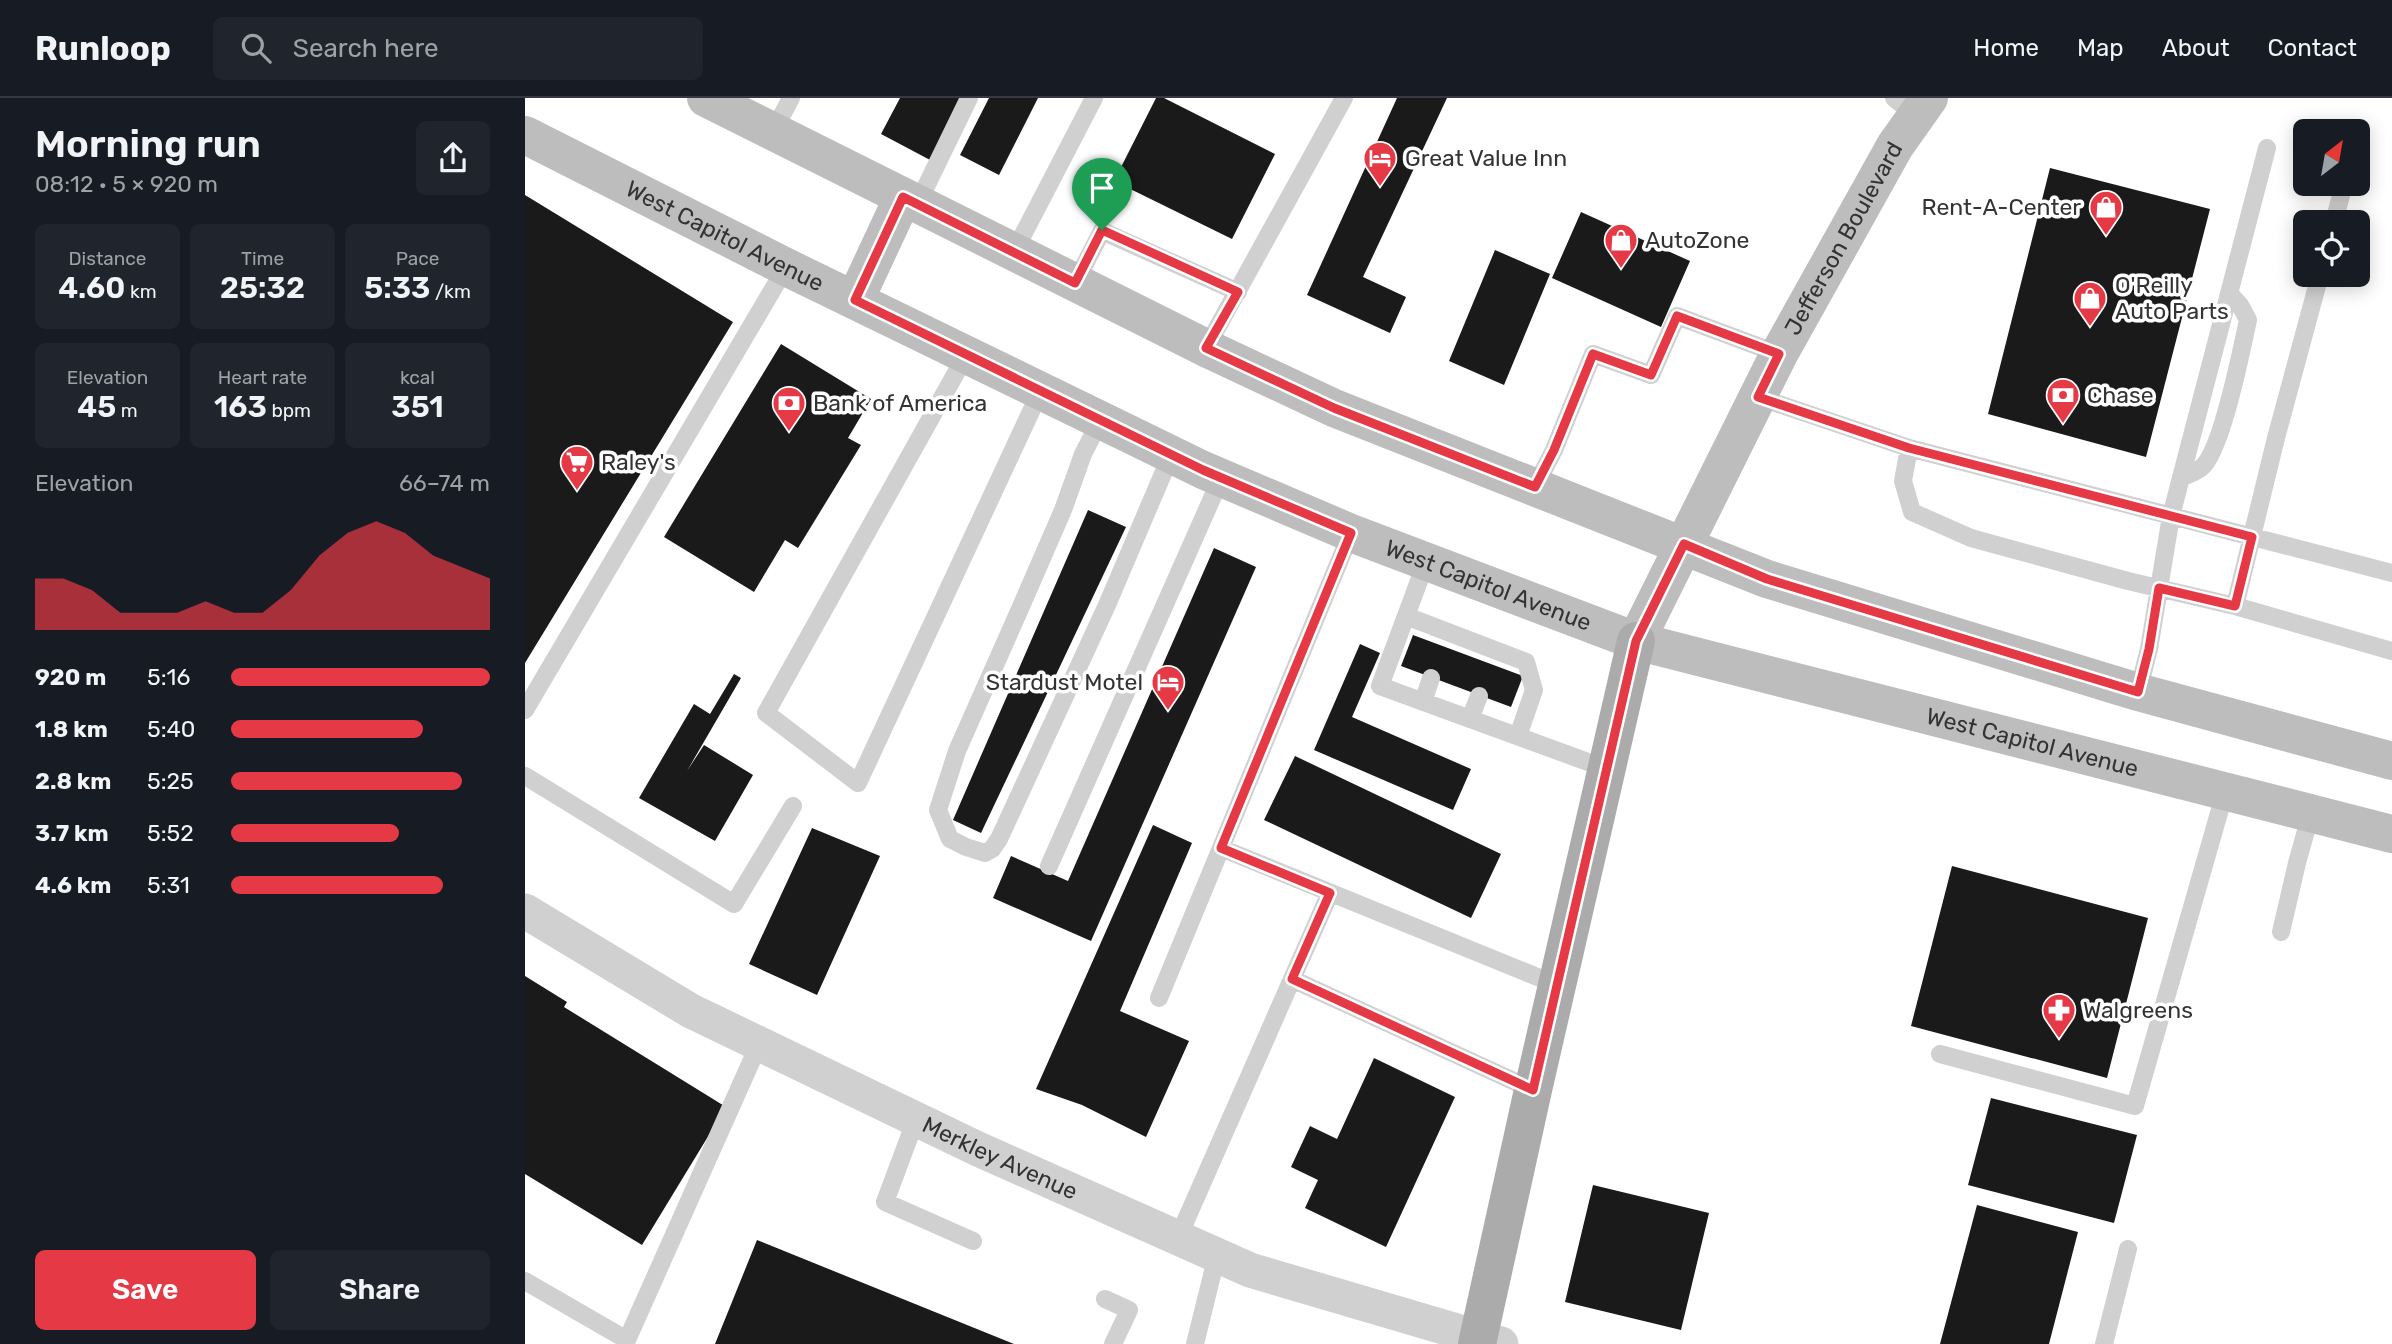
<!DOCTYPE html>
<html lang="en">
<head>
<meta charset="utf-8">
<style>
	:root { --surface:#171b24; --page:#20242c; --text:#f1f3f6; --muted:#9ea1a6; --line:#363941; --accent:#e63946 }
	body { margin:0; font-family:Rubik,sans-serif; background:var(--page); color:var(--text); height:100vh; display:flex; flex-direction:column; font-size:26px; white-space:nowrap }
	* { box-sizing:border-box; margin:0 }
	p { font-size:23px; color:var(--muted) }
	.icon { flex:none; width:38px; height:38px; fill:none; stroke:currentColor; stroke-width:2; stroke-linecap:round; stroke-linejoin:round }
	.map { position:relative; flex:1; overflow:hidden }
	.details { display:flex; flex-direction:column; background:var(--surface); width:525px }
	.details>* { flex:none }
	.needle { width:46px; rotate:31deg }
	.tools { position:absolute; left:1768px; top:21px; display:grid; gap:14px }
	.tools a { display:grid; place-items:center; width:77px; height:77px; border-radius:10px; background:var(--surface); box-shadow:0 4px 18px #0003; font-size:35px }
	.pin { position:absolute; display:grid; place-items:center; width:60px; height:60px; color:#fff; margin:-72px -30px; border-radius:50% 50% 50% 0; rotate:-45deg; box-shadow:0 0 7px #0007 }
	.pin .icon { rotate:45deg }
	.round { display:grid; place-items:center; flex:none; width:74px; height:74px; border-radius:10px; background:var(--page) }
	.overview { display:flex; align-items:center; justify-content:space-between; height:119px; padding:0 35px }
	h1 { font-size:38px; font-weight:600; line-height:52px }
	.stats { display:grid; grid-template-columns:repeat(3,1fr); gap:10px; height:119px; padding:7px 35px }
	.stats div { display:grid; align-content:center; border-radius:10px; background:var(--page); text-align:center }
	.stats b { font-size:30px; font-weight:600 }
	.stats small { font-size:19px; font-weight:400 }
	.stats p { font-size:19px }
	.chart { height:196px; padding:14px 35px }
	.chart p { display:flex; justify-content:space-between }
	.chart svg { width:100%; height:126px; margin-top:7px; fill:var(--accent); opacity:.7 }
	.primary-button { display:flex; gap:14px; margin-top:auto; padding:14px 35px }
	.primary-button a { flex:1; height:80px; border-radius:10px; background:var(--accent); color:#fff; font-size:28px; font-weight:600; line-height:80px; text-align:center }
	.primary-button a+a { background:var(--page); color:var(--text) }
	ul { padding:0 35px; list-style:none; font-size:23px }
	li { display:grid; grid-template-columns:112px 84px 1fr; align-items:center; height:52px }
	li i { height:18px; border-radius:9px; background:var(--accent) }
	header { display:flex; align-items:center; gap:42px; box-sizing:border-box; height:98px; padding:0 35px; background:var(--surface); border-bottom:2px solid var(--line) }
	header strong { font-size:33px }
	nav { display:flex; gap:38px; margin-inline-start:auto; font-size:24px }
	.search { width:490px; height:63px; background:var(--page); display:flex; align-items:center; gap:18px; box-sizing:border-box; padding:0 24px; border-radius:10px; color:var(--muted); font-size:26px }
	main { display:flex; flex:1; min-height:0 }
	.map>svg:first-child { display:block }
	.building { fill:#1a1a1a }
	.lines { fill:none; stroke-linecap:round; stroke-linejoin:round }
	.service { stroke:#d0d0d0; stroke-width:18 }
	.minor { stroke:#d0d0d0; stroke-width:35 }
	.secondary { stroke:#bdbdbd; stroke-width:38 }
	.primary { stroke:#ababab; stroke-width:38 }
	.route-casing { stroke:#fff; stroke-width:14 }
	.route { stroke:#e63946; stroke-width:9 }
	.labels { text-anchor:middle; stroke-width:7; stroke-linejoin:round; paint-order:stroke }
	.poi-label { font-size:23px; fill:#333; stroke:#fff; text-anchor:start }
	.street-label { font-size:23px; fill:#333; stroke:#fff }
</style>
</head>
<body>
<header>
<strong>Runloop</strong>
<div class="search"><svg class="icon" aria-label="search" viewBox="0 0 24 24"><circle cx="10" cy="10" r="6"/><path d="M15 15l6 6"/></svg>Search here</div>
<nav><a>Home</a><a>Map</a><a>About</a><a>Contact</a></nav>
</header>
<main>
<section class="details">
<div class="overview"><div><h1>Morning run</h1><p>08:12 · 5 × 920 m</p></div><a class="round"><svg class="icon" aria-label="share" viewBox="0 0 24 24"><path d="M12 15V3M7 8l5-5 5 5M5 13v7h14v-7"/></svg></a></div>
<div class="stats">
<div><p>Distance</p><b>4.60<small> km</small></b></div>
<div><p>Time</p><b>25:32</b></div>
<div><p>Pace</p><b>5:33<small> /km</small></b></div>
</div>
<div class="stats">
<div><p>Elevation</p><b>45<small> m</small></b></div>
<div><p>Heart rate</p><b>163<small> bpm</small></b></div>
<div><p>kcal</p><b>351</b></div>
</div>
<div class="chart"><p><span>Elevation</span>66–74 m</p>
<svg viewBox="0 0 160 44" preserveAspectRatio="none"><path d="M0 44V26L10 26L20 30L30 38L40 38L50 38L60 34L70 38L80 38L90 30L100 18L110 10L120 6L130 10L140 18L150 22L160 26V44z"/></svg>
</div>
<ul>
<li><b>920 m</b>5:16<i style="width:100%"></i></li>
<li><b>1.8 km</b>5:40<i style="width:74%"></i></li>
<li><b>2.8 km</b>5:25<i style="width:89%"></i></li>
<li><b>3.7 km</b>5:52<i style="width:65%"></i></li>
<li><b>4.6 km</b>5:31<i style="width:82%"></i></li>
</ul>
<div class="primary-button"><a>Save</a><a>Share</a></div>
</section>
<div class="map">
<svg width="1867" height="1246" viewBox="0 0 1867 1246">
	<rect width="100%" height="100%" fill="#fff"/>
	<!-- building -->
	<path class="building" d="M 375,0 L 438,0 L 407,63 L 356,36 Z
		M 464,0 L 513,0 L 474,77 L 435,57 Z
		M 631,0 L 639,0 L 750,56 L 707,141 L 589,83 Z
		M 872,0 L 922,0 L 838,179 L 881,199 L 865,235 L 782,197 Z
		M 1525,70 L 1685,111 L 1621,359 L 1463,316 Z
		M 0,97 L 208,224 L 0,565 Z
		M 1056,114 L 1165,163 L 1136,229 L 1027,180 Z
		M 970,152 L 1025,176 L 979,287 L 924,263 Z
		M 256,246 L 346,301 L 323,340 L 336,347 L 273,450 L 260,442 L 229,494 L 139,439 Z
		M 563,412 L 601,429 L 456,735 L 428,722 Z
		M 689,450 L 731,469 L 566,843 L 468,800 L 486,758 L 543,783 Z
		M 888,537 L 998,578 L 986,609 L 876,568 Z
		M 835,546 L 855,555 L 827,619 L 946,671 L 928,712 L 789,652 Z
		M 209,576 L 216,580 L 162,673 L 179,647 L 228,677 L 190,743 L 114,700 L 169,606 L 185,616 Z
		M 770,658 L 976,756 L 946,820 L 739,722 Z
		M 628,727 L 667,745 L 595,913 L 664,943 L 621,1039 L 557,1007 L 511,991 Z
		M 287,730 L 355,758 L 292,897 L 224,866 Z
		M 1427,768 L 1623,820 L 1582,980 L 1386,928 Z
		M 0,878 L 42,904 L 39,909 L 201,1009 L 117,1147 L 0,1076 Z
		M 849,960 L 930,999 L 861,1149 L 780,1110 L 793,1082 L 766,1069 L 785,1028 L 812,1041 Z
		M 1466,1000 L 1612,1037 L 1589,1125 L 1443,1087 Z
		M 1068,1087 L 1184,1115 L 1156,1232 L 1040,1204 Z
		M 1452,1107 L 1553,1134 L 1524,1246 L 1415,1246 Z
		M 232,1142 L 489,1246 L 190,1246 Z"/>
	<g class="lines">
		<!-- service -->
		<path class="service" d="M 1369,0 L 1391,18
			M 248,34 L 266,0
			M 392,107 L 444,0
			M 1809,124 L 1819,86
			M 489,154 L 569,0
			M 550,185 L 577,133 L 713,194
			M 681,250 L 819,0
			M 441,257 L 241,615 L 333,685 L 515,294
			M 1233,299 L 1384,350 L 1867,475
			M 575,323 L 558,356 L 538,412 L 498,504 L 432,653 L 413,712 L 425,741 L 441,749 L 460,755 L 467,751 L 474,741 L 582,507 L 646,357
			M 1384,350 L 1378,383 L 1387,414 L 1446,440 L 1603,483 L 1710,508 L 1867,553
			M 1656,380 C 1662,377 1671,374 1676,370 C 1696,356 1717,250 1723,222 L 1715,207 L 1704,195
			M 1010,389 L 1029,352 L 1068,256 L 1126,277 L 1152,218 L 1254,256
			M 901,464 L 855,588 L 1082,671
			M 1710,508 L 1751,340 L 1795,177
			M 881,518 L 1001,564 L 1009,592 L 993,638
			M 1613,594 L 1624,551 L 1646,418 L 1742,50
			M 898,604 L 906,580
			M 0,612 L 261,169
			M 945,621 L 954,598
			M 0,678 L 209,806 L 268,708
			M 696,750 L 1032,887
			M 524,768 L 696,380
			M 1756,834 L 1772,765 L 1786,715
			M 767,881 L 1008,992
			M 634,900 L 826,435
			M 1415,956 L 1610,1008 L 1700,694
			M 391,1021 L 360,1104 L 448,1143
			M 653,1140 L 805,795
			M 0,1183 L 102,1242 L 234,946
			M 580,1201 L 604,1212 L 588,1246
			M 670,1246 L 692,1157
			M 1579,1246 L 1603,1151"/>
		<!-- minor -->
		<path class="minor" id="s1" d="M 0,813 L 166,913 L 453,1051 L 725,1172 L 976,1246"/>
		<!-- secondary -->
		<g class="secondary">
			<path d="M 181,0 L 681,250 L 809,310 L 1242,481 L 1613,594 L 1867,663"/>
			<path id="s2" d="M 0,37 L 261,169 L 678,372 L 826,435 L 1111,543 L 1867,736"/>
			<path d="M 330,202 L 378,99"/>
			<path id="s3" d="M 1111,543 L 1254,256 L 1370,48 L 1404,0"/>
		</g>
		<!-- primary -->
		<path class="primary" d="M 952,1246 L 1008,992 L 1111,543"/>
	</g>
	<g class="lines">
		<defs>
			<path id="route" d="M 378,99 L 550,185 L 577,132 L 713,194 L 681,250 L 809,310 L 1010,389 L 1029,352 L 1068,256 L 1126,277 L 1152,218 L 1254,256 L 1233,299 L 1384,350 L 1727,439 L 1710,508 L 1634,490 L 1624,551 L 1613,594 L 1242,481 L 1159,446 L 1111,543 L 1008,992 L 767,881 L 805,795 L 696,750 L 826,435 L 678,372 L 330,202 Z"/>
		</defs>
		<!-- route casing -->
		<use href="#route" class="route-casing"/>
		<!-- route -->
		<use href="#route" class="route"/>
	</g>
	<!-- icons -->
	<defs>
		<symbol id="hotel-pin" viewBox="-11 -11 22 30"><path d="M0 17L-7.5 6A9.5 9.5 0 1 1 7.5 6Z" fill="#e63946" stroke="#fff"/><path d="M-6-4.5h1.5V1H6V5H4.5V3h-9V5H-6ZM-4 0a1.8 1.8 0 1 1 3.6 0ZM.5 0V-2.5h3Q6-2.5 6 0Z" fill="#fff"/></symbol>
		<symbol id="shop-pin" viewBox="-11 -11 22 30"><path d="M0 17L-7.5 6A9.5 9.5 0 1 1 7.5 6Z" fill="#e63946" stroke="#fff"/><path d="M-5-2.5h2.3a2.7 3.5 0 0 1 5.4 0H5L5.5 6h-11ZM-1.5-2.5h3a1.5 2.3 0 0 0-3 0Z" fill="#fff"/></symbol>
		<symbol id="bank-pin" viewBox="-11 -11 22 30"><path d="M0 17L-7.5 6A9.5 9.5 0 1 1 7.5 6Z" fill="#e63946" stroke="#fff"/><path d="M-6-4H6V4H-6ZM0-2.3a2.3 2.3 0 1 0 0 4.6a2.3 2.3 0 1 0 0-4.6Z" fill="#fff"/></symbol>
		<symbol id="supermarket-pin" viewBox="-11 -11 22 30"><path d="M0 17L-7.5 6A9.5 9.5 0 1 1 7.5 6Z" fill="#e63946" stroke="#fff"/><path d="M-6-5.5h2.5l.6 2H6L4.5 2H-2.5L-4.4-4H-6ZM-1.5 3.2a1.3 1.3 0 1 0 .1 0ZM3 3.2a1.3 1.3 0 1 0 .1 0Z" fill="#fff"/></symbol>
		<symbol id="pharmacy-pin" viewBox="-11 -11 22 30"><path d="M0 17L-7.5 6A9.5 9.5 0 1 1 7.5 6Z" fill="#e63946" stroke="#fff"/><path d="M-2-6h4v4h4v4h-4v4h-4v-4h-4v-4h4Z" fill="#fff"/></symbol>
	</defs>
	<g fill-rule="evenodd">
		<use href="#hotel-pin" x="836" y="41" width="38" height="52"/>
		<use href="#shop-pin" x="1562" y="90" width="38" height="52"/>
		<use href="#shop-pin" x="1077" y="123" width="38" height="52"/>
		<use href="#shop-pin" x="1546" y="181" width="38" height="52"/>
		<use href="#bank-pin" x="1519" y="278" width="38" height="52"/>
		<use href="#bank-pin" x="245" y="286" width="38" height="52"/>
		<use href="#supermarket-pin" x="33" y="345" width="38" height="52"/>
		<use href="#hotel-pin" x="624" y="565" width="38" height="52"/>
		<use href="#pharmacy-pin" x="1515" y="893" width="38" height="52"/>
	</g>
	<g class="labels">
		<!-- poi labels -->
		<g class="poi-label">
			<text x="880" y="68">Great Value Inn</text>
			<text x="1556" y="117" text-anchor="end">Rent-A-Center</text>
			<text x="1120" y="150">AutoZone</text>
			<text x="1590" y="195">O'Reilly<tspan x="1590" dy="26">Auto Parts</tspan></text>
			<text x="1562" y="305">Chase</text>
			<text x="288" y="313">Bank of America</text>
			<text x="76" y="372">Raley's</text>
			<text x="618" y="592" text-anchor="end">Stardust Motel</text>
			<text x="1558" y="920">Walgreens</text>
		</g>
		<!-- street labels -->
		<g class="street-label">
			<text dy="8" stroke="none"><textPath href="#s2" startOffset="224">West Capitol Avenue</textPath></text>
			<text dy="8" stroke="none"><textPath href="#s3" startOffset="453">Jefferson Boulevard</textPath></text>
			<text dy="8" stroke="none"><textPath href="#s2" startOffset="1064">West Capitol Avenue</textPath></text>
			<text dy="8" stroke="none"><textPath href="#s2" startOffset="1631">West Capitol Avenue</textPath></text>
			<text dy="8" stroke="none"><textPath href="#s1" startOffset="536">Merkley Avenue</textPath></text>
		</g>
	</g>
</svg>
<div class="tools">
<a><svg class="needle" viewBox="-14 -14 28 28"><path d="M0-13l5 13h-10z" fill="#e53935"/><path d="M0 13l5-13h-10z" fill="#9ea1a6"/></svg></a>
<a><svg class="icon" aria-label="locate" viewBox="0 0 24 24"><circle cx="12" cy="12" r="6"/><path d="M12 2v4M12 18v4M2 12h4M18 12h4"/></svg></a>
</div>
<div class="pin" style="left:577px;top:132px;background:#1e9e55"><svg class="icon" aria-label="arrive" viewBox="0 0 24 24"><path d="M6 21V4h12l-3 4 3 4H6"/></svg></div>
</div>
</main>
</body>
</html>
